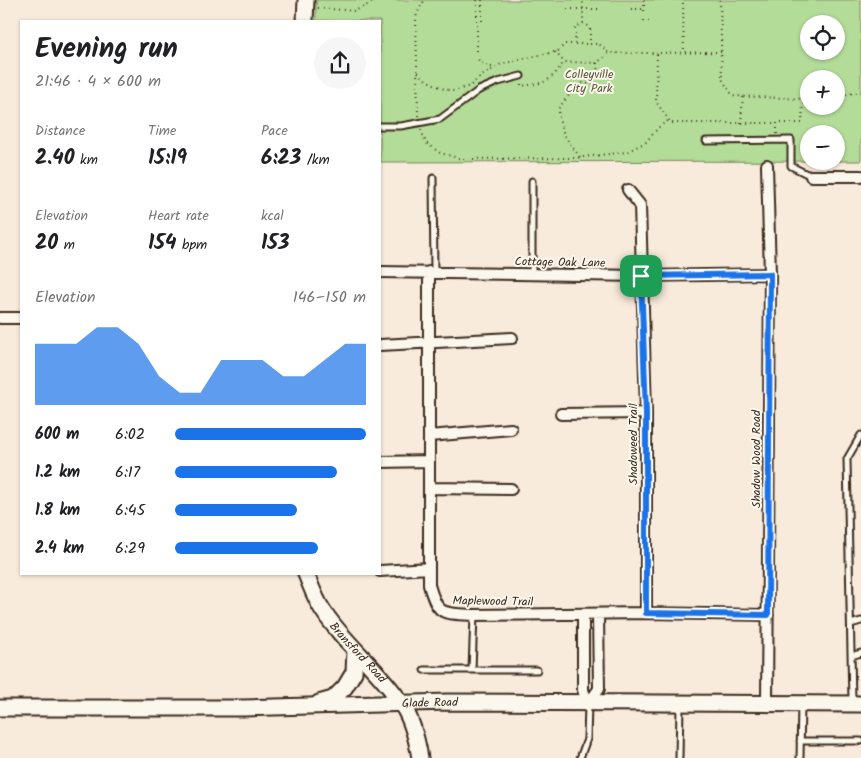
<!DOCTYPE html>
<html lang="en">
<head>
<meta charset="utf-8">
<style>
	:root { --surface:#fff; --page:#f6f6f6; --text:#202124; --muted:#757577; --accent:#1a73e8 }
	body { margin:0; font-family:Kalam,sans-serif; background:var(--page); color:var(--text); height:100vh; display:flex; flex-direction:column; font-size:19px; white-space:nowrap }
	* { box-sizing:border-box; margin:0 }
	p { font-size:16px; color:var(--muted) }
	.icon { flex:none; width:28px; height:28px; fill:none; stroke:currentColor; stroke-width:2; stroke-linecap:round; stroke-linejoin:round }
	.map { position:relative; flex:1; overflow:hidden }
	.panel { position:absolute; left:20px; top:20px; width:361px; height:555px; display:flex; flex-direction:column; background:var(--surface); border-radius:0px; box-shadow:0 1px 4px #0004 }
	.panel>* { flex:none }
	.controls { position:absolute; left:800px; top:15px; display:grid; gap:10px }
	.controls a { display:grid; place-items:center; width:45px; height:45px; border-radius:50%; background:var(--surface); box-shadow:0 1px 4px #0004; font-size:25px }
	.pin { position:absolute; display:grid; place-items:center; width:42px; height:42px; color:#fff; margin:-21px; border-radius:10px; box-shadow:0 2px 8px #0006 }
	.round { display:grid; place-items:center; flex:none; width:52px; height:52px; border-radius:26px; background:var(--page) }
	.overview { display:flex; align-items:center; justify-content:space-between; height:85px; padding:0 15px }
	h1 { font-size:28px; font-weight:800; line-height:38px }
	.metrics { display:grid; grid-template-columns:repeat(3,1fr); gap:8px; height:85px; padding:5px 15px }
	.metrics div { display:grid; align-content:center }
	.metrics b { font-size:21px; font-weight:800 }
	.metrics small { font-size:14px; font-weight:400 }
	.metrics p { font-size:14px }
	.chart { height:140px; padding:10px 15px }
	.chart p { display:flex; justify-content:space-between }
	.chart svg { width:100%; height:90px; margin-top:5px; fill:var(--accent); opacity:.7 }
	ul { padding:0 15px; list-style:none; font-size:16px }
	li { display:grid; grid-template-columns:80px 60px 1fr; align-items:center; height:38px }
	li i { height:12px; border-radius:6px; background:var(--accent) }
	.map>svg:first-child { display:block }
	.green { fill:#b3dc98; stroke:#77835b; fill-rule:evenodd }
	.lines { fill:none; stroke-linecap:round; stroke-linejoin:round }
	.lane-casing { stroke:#3b2a1e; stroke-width:9 }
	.street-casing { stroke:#3b2a1e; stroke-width:14 }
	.secondary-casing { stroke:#3b2a1e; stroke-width:19 }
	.path { stroke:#3b2a1e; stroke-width:2; stroke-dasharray:1 4; stroke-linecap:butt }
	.lane { stroke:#fbf7ec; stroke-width:5 }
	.street { stroke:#fbf7ec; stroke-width:10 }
	.secondary { stroke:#fbf7ec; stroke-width:15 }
	.route-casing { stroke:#fff; stroke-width:10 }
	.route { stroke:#1a73e8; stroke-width:6 }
	.labels { text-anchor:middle; stroke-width:4; stroke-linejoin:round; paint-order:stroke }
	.park-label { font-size:12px; fill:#59563c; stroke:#fbf7ec }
	.street-label { font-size:12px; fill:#3b2a1e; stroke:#fbf7ec }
</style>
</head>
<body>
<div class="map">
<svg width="861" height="758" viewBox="0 0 861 758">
	<rect width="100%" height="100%" fill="#f8ebdc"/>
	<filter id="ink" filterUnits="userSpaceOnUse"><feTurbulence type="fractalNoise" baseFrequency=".02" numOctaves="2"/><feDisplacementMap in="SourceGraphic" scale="10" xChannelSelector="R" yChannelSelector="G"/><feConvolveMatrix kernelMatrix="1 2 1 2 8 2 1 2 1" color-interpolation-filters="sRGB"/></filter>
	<g filter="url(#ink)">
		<!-- green -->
		<path class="green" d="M 316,0 L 861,0 L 861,161 L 380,162 L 380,21 L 316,21 ZM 809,24 L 836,24 L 836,51 L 809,51 ZM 809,79 L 836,79 L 836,106 L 809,106 ZM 809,134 L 836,134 L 836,161 L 809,161 Z"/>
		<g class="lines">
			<defs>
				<path id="lane" d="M 380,126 L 401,126 L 440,119 L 479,90 L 498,82 L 521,76
					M 706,141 L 791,140 L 791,166 L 811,176
					M 433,178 L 434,271
					M 532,181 L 532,274
					M 851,624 L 861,621
					M 851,656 L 861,653
					M 424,670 L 537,670
					M 472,670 L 474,615
					M 852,701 L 847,459 L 861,435
					M 800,741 L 861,741
					M 580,758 L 587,739 L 588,705
					M 679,758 L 680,706
					M 800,758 L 801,704"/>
				<path id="street" d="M 767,165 L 770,274 L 767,703
					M 811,176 L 861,176
					M 628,190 L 640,205 L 646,413 L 646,613
					M 380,272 L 641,276 L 770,274
					M 429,272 L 429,585 C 438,617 443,613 474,615 L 646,613 L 768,615
					M 0,318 L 21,318
					M 380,345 L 512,338
					M 561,414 L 646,413
					M 429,436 L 511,429
					M 380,462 L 429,461
					M 429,488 L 511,489
					M 380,571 L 429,568
					M 583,614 L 583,690 L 588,704
					M 588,704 L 599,689 L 598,614"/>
				<g id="secondary">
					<path d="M 305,21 L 306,0"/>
					<path id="s1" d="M 306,574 C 311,586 315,598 322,609 C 344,644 379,669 401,703 C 412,719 417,740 420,758"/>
					<path d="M 319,703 L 333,699 L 345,687 L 354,672 L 355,650"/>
					<path id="s2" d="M 0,708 L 242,708 L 448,702 L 861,704"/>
				</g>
			</defs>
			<!-- lane casing -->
			<use href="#lane" class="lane-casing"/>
			<!-- street casing -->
			<use href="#street" class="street-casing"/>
			<!-- secondary casing -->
			<use href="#secondary" class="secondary-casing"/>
			<!-- path -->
			<path class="path" d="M 477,0 L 477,58 L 481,63 L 494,68
				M 482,0 L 482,24
				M 644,0 L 644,21 L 651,21
				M 720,0 L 722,79 L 733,96 L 809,99
				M 683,3 L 684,53
				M 318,8 L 355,11 L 377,0
				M 567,9 L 598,9
				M 631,9 L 643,9
				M 583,23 L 590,27 L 590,44
				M 575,44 L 575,28 L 583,23 L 583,0
				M 555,52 L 564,62 L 597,63 L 609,53
				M 721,52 L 657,53 L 656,102 L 671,123 L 777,123
				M 597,63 L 599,90
				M 418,72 L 426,80 L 444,89 L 454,91 L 470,86 L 480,77 L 501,64 L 558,51 L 565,44 L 599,44 L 609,53 L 657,53
				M 521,84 L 521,86 C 546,83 549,83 564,62
				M 836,96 L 861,92
				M 418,116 L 416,17 L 420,7 L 425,0
				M 741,123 L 743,96
				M 421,130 L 426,143 L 440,153 L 462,159 L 575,158 L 626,152 L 646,142 L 660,126 L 669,120
				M 777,134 L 777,123 L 802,123 L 803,99
				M 580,157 C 566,139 560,132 558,109 L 577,85 L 583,83 L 598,85"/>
			<!-- lane -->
			<use href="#lane" class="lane"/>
			<!-- street -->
			<use href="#street" class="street"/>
			<!-- secondary -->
			<use href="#secondary" class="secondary"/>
		</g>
	</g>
	<g class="lines" filter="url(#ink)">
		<defs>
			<path id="route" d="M 770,274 L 768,615 L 646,613 L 646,413 L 641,276 Z"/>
		</defs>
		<!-- route casing -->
		<use href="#route" class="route-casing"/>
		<!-- route -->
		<use href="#route" class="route"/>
	</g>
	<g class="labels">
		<!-- park labels -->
		<g class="park-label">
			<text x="589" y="78">Colleyville<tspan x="589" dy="14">City Park</tspan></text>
		</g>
		<!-- street labels -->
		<g class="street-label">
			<text transform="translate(560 262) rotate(1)" y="4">Cottage Oak Lane</text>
			<text transform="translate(633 444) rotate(-90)" y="4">Shadoweed Trail</text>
			<text transform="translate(756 459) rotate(-90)" y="4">Shadow Wood Road</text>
			<text transform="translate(493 601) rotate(1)" y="4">Maplewood Trail</text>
			<text dy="4" stroke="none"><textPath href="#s1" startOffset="95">Bransford Road</textPath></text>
			<text dy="4" stroke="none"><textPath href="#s2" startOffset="430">Glade Road</textPath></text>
		</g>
	</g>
</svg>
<div class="controls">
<a><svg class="icon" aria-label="locate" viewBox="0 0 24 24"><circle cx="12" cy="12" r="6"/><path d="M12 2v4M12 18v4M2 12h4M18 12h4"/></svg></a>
<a>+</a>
<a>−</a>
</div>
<div class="pin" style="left:641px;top:276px;background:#1e9e55"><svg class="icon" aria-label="arrive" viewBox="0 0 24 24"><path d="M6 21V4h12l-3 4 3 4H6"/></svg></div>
<section class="panel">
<div class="overview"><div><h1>Evening run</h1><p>21:46 · 4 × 600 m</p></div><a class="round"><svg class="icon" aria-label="share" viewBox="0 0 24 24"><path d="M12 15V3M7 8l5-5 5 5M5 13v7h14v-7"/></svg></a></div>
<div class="metrics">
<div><p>Distance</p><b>2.40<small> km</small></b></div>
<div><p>Time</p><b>15:19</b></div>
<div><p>Pace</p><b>6:23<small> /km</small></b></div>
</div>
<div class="metrics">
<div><p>Elevation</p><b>20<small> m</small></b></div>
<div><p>Heart rate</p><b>154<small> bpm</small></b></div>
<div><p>kcal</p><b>153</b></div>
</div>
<div class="chart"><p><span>Elevation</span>146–150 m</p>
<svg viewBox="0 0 160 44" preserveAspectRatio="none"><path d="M0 44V14L10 14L20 14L30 6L40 6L50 14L60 30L70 38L80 38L90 22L100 22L110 22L120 30L130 30L140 22L150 14L160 14V44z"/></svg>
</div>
<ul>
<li><b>600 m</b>6:02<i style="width:100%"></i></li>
<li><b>1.2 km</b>6:17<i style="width:85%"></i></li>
<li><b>1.8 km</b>6:45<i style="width:64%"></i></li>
<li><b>2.4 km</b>6:29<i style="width:75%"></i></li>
</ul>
</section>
</div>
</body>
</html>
